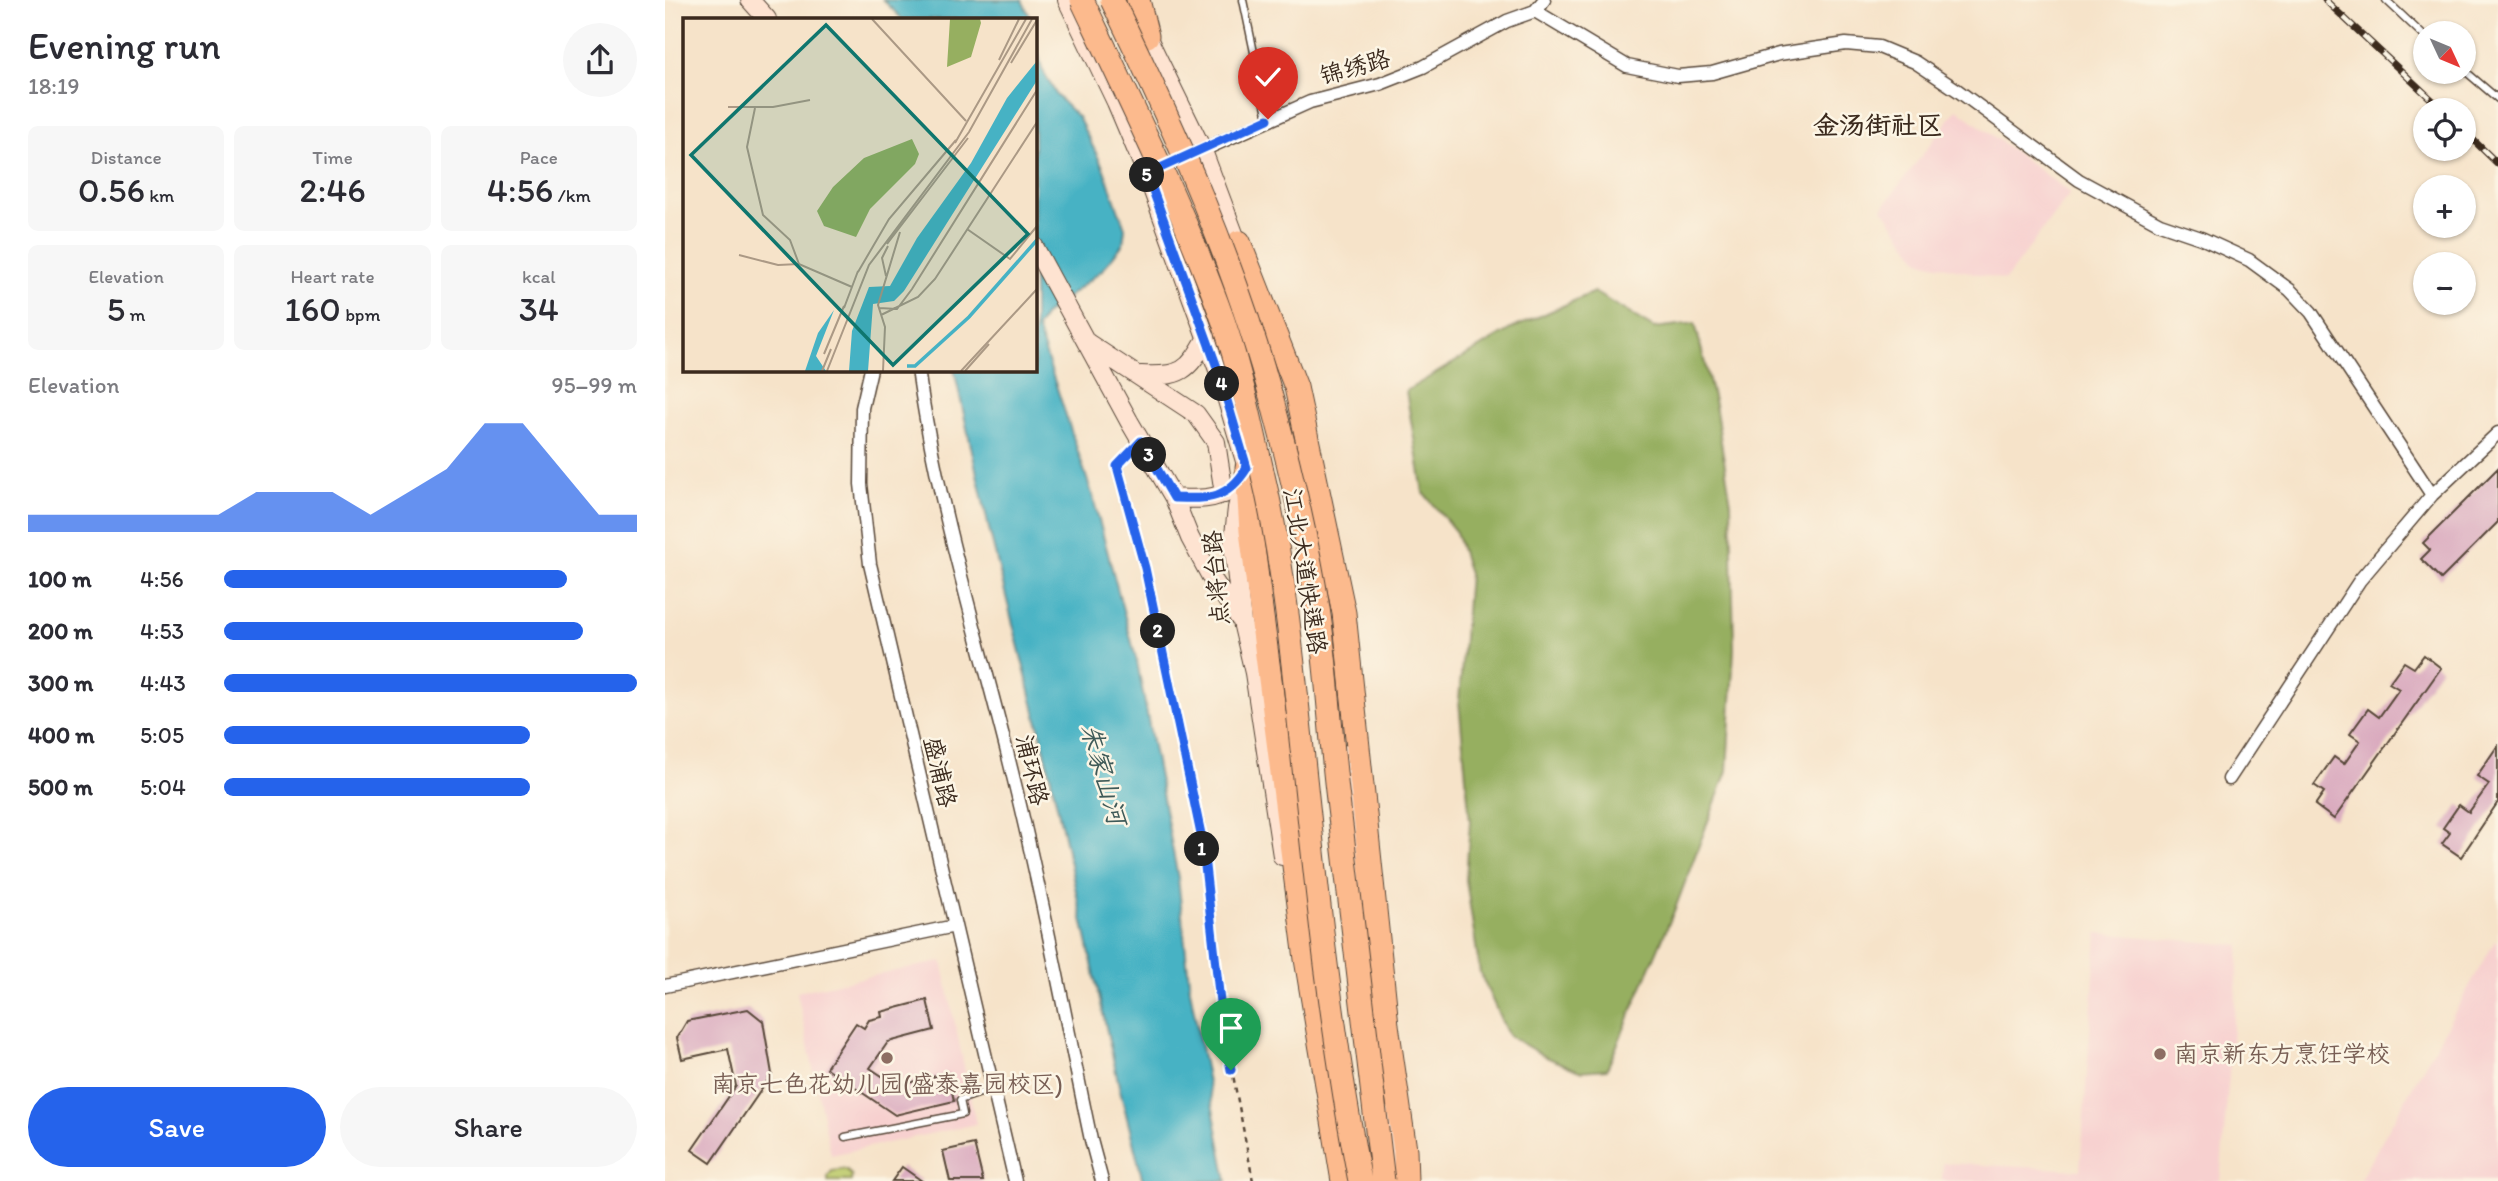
<!DOCTYPE html>
<html lang="en">
<head>
<meta charset="utf-8">
<style>
	:root { --surface:#fff; --page:#f7f7f7; --text:#2b2b33; --muted:#7c7c81; --accent:#2563eb }
	body { margin:0; font-family:Itim,"LXGW WenKai TC",sans-serif; background:var(--page); color:var(--text); height:100vh; display:flex; flex-direction:column; font-size:26px; white-space:nowrap }
	* { box-sizing:border-box; margin:0 }
	p { font-size:23px; color:var(--muted) }
	.icon { flex:none; width:38px; height:38px; fill:none; stroke:currentColor; stroke-width:2; stroke-linecap:round; stroke-linejoin:round }
	.map { position:relative; flex:1; overflow:hidden }
	.side { display:flex; flex-direction:column; background:var(--surface); width:665px }
	.side>* { flex:none }
	.needle { width:46px; rotate:134deg }
	.fabs { position:absolute; left:1748px; top:21px; display:grid; gap:14px }
	.fabs a { display:grid; place-items:center; width:63px; height:63px; border-radius:50%; background:var(--surface); box-shadow:0 2px 5px #0004; font-size:35px }
	.pin { position:absolute; display:grid; place-items:center; width:60px; height:60px; color:#fff; margin:-72px -30px; border-radius:50% 50% 50% 0; rotate:-45deg; box-shadow:0 0 7px #0007 }
	.pin .icon { rotate:45deg }
	.km { position:absolute; width:35px; height:35px; margin:-18px; border-radius:50%; background:#222; color:#fff; font-size:19px; line-height:35px; text-align:center }
	.round { display:grid; place-items:center; flex:none; width:74px; height:74px; border-radius:37px; background:var(--page) }
	.head { display:flex; align-items:center; justify-content:space-between; height:119px; padding:0 28px }
	h1 { font-size:38px; font-weight:600; line-height:52px }
	.metrics { display:grid; grid-template-columns:repeat(3,1fr); gap:10px; height:119px; padding:7px 28px }
	.metrics div { display:grid; align-content:center; border-radius:10px; background:var(--page); text-align:center }
	.metrics b { font-size:35px; font-weight:600 }
	.metrics small { font-size:19px; font-weight:400 }
	.metrics p { font-size:19px }
	.chart { height:196px; padding:14px 28px }
	.chart p { display:flex; justify-content:space-between }
	.chart svg { width:100%; height:126px; margin-top:7px; fill:var(--accent); opacity:.7 }
	.cta { display:flex; gap:14px; margin-top:auto; padding:14px 28px }
	.cta a { flex:1; height:80px; border-radius:42px; background:var(--accent); color:#fff; font-size:28px; font-weight:600; line-height:80px; text-align:center }
	.cta a+a { background:var(--page); color:var(--text) }
	ul { padding:0 28px; list-style:none; font-size:23px }
	li { display:grid; grid-template-columns:112px 84px 1fr; align-items:center; height:52px }
	li i { height:18px; border-radius:9px; background:var(--accent) }
	main { display:flex; flex:1; min-height:0 }
	.map>svg:first-child { display:block }
	.built { fill:#f7d0cf }
	.green { fill:#becb6d; stroke:#7c7a46; stroke-width:2 }
	.forest { fill:#96af60; stroke:#686c3f; stroke-width:2 }
	.water { fill:#46b2c4; stroke:#406e71; stroke-width:2 }
	.building { fill:#daabbf }
	.lines { fill:none; stroke-linecap:round; stroke-linejoin:round }
	.lane-casing { stroke:#574638; stroke-width:9 }
	.street-casing { stroke:#574638; stroke-width:15 }
	.secondary-casing { stroke:#574638; stroke-width:20 }
	.highway-casing { stroke:#574638; stroke-width:25 }
	.path { stroke:#574638; stroke-width:2.5; stroke-dasharray:5 5; stroke-linecap:butt }
	.lane { stroke:#fff; stroke-width:6 }
	.street { stroke:#fff; stroke-width:12 }
	.secondary { stroke:#fee3d1; stroke-width:18 }
	.highway { stroke:#fcba8d; stroke-width:23 }
	.rail-casing { stroke:#3b2a1e; stroke-width:7 }
	.rail { stroke:#fcf5e5; stroke-width:4.5; stroke-dasharray:13; stroke-linecap:butt }
	.highway-bridge-casing { stroke:#574638; stroke-width:25; stroke-linecap:butt }
	.highway-bridge { stroke:#fcba8d; stroke-width:23 }
	.route-casing { stroke:#fff; stroke-width:14 }
	.route { stroke:#2563eb; stroke-width:9 }
	.education-dot { fill:#8d6e63; stroke:#fcf5e5; stroke-width:2.5 }
	.labels { text-anchor:middle; stroke-width:5; stroke-linejoin:round; paint-order:stroke }
	.street-label { font-size:24px; fill:#3b2a1e; stroke:#fcf5e5 }
	.education-label { font-size:24px; fill:#785e54; stroke:#fcf5e5; text-anchor:start }
	.neighbourhood-label { font-size:26px; font-weight:bold; fill:#3b2a1e; stroke:#fcf5e5 }
	.water-label { font-size:26px; font-style:italic; fill:#3f5a58; stroke:#fcf5e5 }
	.inset-river { fill:none; stroke:#46b2c4; stroke-width:3.5 }
	.inset-road { fill:none; stroke:#ab9985; stroke-width:2 }
	.view { fill:#0f766e; fill-opacity:0.15; stroke:#0f766e; stroke-width:3.5 }
	.inset-edge { fill:none; stroke:#3b2a1e; stroke-width:3.5 }
</style>
</head>
<body>
<main>
<section class="side">
<div class="head"><div><h1>Evening run</h1><p>18:19</p></div><a class="round"><svg class="icon" aria-label="share" viewBox="0 0 24 24"><path d="M12 15V3M7 8l5-5 5 5M5 13v7h14v-7"/></svg></a></div>
<div class="metrics">
<div><p>Distance</p><b>0.56<small> km</small></b></div>
<div><p>Time</p><b>2:46</b></div>
<div><p>Pace</p><b>4:56<small> /km</small></b></div>
</div>
<div class="metrics">
<div><p>Elevation</p><b>5<small> m</small></b></div>
<div><p>Heart rate</p><b>160<small> bpm</small></b></div>
<div><p>kcal</p><b>34</b></div>
</div>
<div class="chart"><p><span>Elevation</span>95–99 m</p>
<svg viewBox="0 0 160 44" preserveAspectRatio="none"><path d="M0 44V38L10 38L20 38L30 38L40 38L50 38L60 30L70 30L80 30L90 38L100 30L110 22L120 6L130 6L140 22L150 38L160 38V44z"/></svg>
</div>
<ul>
<li><b>100 m</b>4:56<i style="width:83%"></i></li>
<li><b>200 m</b>4:53<i style="width:87%"></i></li>
<li><b>300 m</b>4:43<i style="width:100%"></i></li>
<li><b>400 m</b>5:05<i style="width:74%"></i></li>
<li><b>500 m</b>5:04<i style="width:74%"></i></li>
</ul>
<div class="cta"><a>Save</a><a>Share</a></div>
</section>
<div class="map">
<svg width="1833" height="1181" viewBox="0 0 1833 1181">
	<rect width="100%" height="100%" fill="#fcf5e5"/>
	<filter id="ink" filterUnits="userSpaceOnUse"><feTurbulence type="fractalNoise" baseFrequency=".0143" numOctaves="2"/><feDisplacementMap in="SourceGraphic" scale="14" xChannelSelector="R" yChannelSelector="G"/><feConvolveMatrix kernelMatrix="1 2 1 2 8 2 1 2 1" color-interpolation-filters="sRGB"/></filter>
	<filter id="wash" filterUnits="userSpaceOnUse"><feTurbulence type="fractalNoise" baseFrequency=".00686" numOctaves="4" result="noise"/><feDisplacementMap in="SourceGraphic" scale="28" xChannelSelector="R" yChannelSelector="G"/><feGaussianBlur stdDeviation="1.57" result="paint"/><feColorMatrix in="noise" values="0 0 0 0 0 0 0 0 0 0 0 0 0 0 0 0 0 1.4 0 .05"/><feComposite in="paint" operator="in"/></filter>
	<g filter="url(#wash)">
		<rect width="100%" height="100%" fill="#f6e3c9"/>
		<!-- built -->
		<path class="built" d="M 1292,109 L 1405,193 L 1340,280 L 1255,261 L 1217,208 Z
			M 1432,933 L 1575,945 L 1555,1181 L 1277,1181 L 1278,1163 L 1415,1170 Z
			M 1830,941 L 1833,943 L 1833,1181 L 1694,1181 Z
			M 277,961 L 311,1124 L 166,1155 L 132,992 Z"/>
		<!-- green -->
		<path class="green" d="M 181,1169 L 187,1176 L 186,1181 L 163,1181 L 163,1176 L 167,1171 Z"/>
		<!-- forest -->
		<path class="forest" d="M 929,292 L 989,328 L 1030,323 L 1050,405 L 1066,503 L 1069,649 L 1062,771 L 1010,909 L 942,1069 L 914,1071 L 879,1056 L 843,1035 L 815,973 L 801,880 L 805,821 L 794,701 L 804,574 L 791,532 L 758,492 L 741,391 L 846,329 Z"/>
		<!-- water -->
		<path class="water" d="M 218,0 L 357,0 L 366,19 L 237,19 Z
			M 369,35 L 377,69 L 392,96 L 413,117 L 438,167 L 460,228 L 458,244 L 437,270 L 380,315 L 372,328 L 427,494 L 472,662 L 513,878 L 525,990 L 562,1181 L 478,1181 L 455,1090 L 380,751 L 325,533 L 289,369 L 369,369 Z"/>
		<g id="blocks">
			<!-- building -->
			<path class="building" d="M 1833,468 L 1833,522 L 1776,579 L 1756,559 L 1765,550 L 1758,543 Z
				M 1759,655 L 1776,668 L 1669,819 L 1650,805 L 1659,792 L 1649,785 L 1669,757 L 1679,764 L 1695,741 L 1685,734 L 1703,709 L 1714,717 L 1734,689 L 1724,683 L 1739,662 L 1749,668 Z
				M 1833,745 L 1833,802 L 1796,857 L 1777,844 L 1785,833 L 1778,828 L 1794,805 L 1804,812 L 1824,784 L 1812,776 Z
				M 262,1000 L 269,1030 L 223,1042 L 205,1068 L 232,1086 L 283,1073 L 289,1101 L 230,1115 L 161,1068 L 191,1023 L 199,1028 L 204,1020 L 217,1017 L 216,1012 Z
				M 83,1009 L 98,1021 L 107,1074 L 46,1163 L 27,1150 L 71,1086 L 63,1049 L 17,1059 L 12,1038 L 22,1021 Z
				M 309,1144 L 318,1181 L 285,1181 L 278,1151 Z
				M 237,1167 L 257,1181 L 227,1181 Z"/>
		</g>
	</g>
	<g filter="url(#ink)">
		<use href="#blocks" fill-opacity="0" stroke="#574638" stroke-width="2"/>
		<g class="lines">
			<defs>
				<path id="lane" d="M 578,0 L 603,119
					M 1721,0 L 1760,37
					M 1799,70 L 1833,99
					M 180,1137 L 298,1114 L 295,1100 L 327,1089"/>
				<path id="street" d="M 870,11 L 962,66 L 1013,76 L 1047,73 L 1114,54 L 1147,49 L 1181,44 L 1214,47 L 1250,62 L 1292,90 L 1414,180 L 1495,224 L 1536,238 L 1584,260 L 1625,290 L 1646,312 L 1767,495
					M 870,11 L 879,0
					M 491,171 L 645,102 L 715,84 L 758,67 L 842,21 L 870,11
					M 206,369 L 197,408 L 196,484 L 205,564 L 350,1181
					M 253,369 C 271,500 311,628 343,756 C 375,883 399,1012 426,1140 L 437,1181
					M 1564,779 L 1695,580 L 1767,495 L 1833,433
					M 0,986 L 290,926"/>
				<path id="secondary" d="M 85,0 L 102,19
					M 402,0 L 451,102 L 482,175 L 553,370 L 582,468 L 572,508 L 568,544 L 577,622 L 589,673 L 617,856
					M 476,24 L 538,151 L 577,255
					M 369,246 L 464,421 L 509,498 L 525,538 L 546,577 L 575,619
					M 423,343 L 531,414 L 551,442 L 559,494
					M 476,375 C 516,377 523,372 542,337
					M 509,498 C 528,499 550,501 566,489
					M 679,754 L 698,914
					M 721,1116 L 734,1181"/>
				<path id="highway" d="M 473,0 L 482,36
					M 574,242 L 631,387 L 679,613 L 722,1025 L 740,1150 L 741,1181
					M 582,468 L 586,531 L 641,959 L 678,1181"/>
			</defs>
			<!-- lane casing -->
			<use href="#lane" class="lane-casing"/>
			<!-- street casing -->
			<use href="#street" class="street-casing"/>
			<!-- secondary casing -->
			<use href="#secondary" class="secondary-casing"/>
			<!-- highway casing -->
			<use href="#highway" class="highway-casing"/>
			<!-- path -->
			<path class="path" d="M 463,454 L 452,466 L 480,568 L 537,839 L 556,1011 L 588,1181"/>
			<!-- lane -->
			<use href="#lane" class="lane"/>
			<!-- street -->
			<use href="#street" class="street"/>
			<!-- secondary -->
			<use href="#secondary" class="secondary"/>
			<!-- highway -->
			<use href="#highway" class="highway"/>
			<defs>
				<path id="rail" d="M 1660,0 L 1778,110
					M 1799,131 L 1833,164"/>
			</defs>
			<!-- rail casing -->
			<use href="#rail" class="rail-casing"/>
			<!-- rail -->
			<use href="#rail" class="rail"/>
			<defs>
				<path id="highway-bridge" d="M 417,0 C 467,105 519,211 558,320 C 577,376 589,436 602,493 C 620,578 628,663 637,749 C 652,893 667,1038 695,1181
					M 447,0 C 510,130 571,264 608,404 C 626,471 642,539 653,608 C 662,668 665,730 672,791 C 687,921 703,1051 718,1181"/>
			</defs>
			<!-- highway-bridge casing -->
			<use href="#highway-bridge" class="highway-bridge-casing"/>
			<!-- highway-bridge -->
			<use href="#highway-bridge" class="highway-bridge"/>
		</g>
	</g>
	<g class="lines" filter="url(#ink)">
		<defs>
			<path id="route" d="M 566,1070 L 556,1011 L 537,839 L 480,568 L 452,466 L 476,441 L 509,498 C 544,499 562,500 582,468 L 553,370 L 482,174 L 603,119"/>
		</defs>
		<!-- route casing -->
		<use href="#route" class="route-casing"/>
		<!-- route -->
		<use href="#route" class="route"/>
	</g>
	<!-- markers -->
	<g class="education-dot">
		<circle cx="1495" cy="1054" r="7"/>
		<circle cx="222" cy="1058" r="7"/>
	</g>
	<g class="labels">
		<!-- street labels -->
		<g class="street-label">
			<text transform="translate(690 67) rotate(-16)" y="8">锦绣路</text>
			<text transform="translate(640 571) rotate(81)" y="8">江北大道快速路</text>
			<text transform="translate(551 578) rotate(-95)" y="8">点将台路</text>
			<text transform="translate(367 770) rotate(77)" y="8">浦环路</text>
			<text transform="translate(275 772) rotate(77)" y="8">盛浦路</text>
		</g>
		<!-- education labels -->
		<g class="education-label">
			<text x="1509" y="1062">南京新东方烹饪学校</text>
			<text x="222" y="1092" text-anchor="middle">南京七色花幼儿园(盛泰嘉园校区)</text>
		</g>
		<!-- neighbourhood labels -->
		<g class="neighbourhood-label">
			<text x="1213" y="134">金汤街社区</text>
		</g>
		<!-- water labels -->
		<g class="water-label">
			<text transform="translate(439 774) rotate(74)" y="9">朱家山河</text>
		</g>
	</g>
	<!-- overview -->
	<g transform="translate(18 18)">
		<rect width="354" height="354" fill="#f6e3c9"/>
		<path d="M 267,1 L 297,1 L 298,5 L 288,39 L 264,49 ZM 229,121 L 236,136 L 232,146 L 187,191 L 173,219 L 141,208 L 134,193 L 150,169 L 181,140 Z" fill="#96af60"/>
		<path d="M 353,44 L 353,64 L 221,273 L 211,283 L 190,286 L 185,353 L 166,353 L 169,313 L 186,269 L 207,268 L 234,220 L 288,145 L 324,80 ZM 151,292 L 133,338 L 143,353 L 122,353 L 135,315 Z" fill="#46b2c4"/>
		<path class="inset-river" d="M 224,348 L 232,348 L 286,299 L 354,222"/>
		<path class="inset-road" d="M 189,1 L 283,103M 316,42 L 336,1M 328,45 L 354,2M 45,89 L 90,89 L 127,82M 72,90 L 64,129 L 80,197 L 107,222 L 116,246M 272,125 L 343,1M 284,211 L 327,241 L 354,208M 204,226 L 285,120M 56,237 L 95,247 L 116,246 L 169,269M 175,254 L 206,201 L 273,122M 203,258 L 199,240 L 205,228M 161,290 L 175,253M 196,290 L 214,291 L 229,271 L 354,72M 198,297 L 235,279 L 252,261 L 354,104M 141,336 L 161,288M 139,353 L 148,331M 144,353 L 186,247 L 286,114 L 349,1M 200,353 L 202,309 L 195,287 L 217,214M 278,353 L 354,271M 282,353 L 306,326"/>
		<path class="view" d="M 143,7 L 345,216 L 210,347 L 8,137 Z"/>
		<rect width="354" height="354" class="inset-edge"/>
	</g>
</svg>
<div class="fabs">
<a><svg class="needle" viewBox="-14 -14 28 28"><path d="M0-13l5 13h-10z" fill="#e53935"/><path d="M0 13l5-13h-10z" fill="#7c7c81"/></svg></a>
<a><svg class="icon" aria-label="locate" viewBox="0 0 24 24"><circle cx="12" cy="12" r="6"/><path d="M12 2v4M12 18v4M2 12h4M18 12h4"/></svg></a>
<a>+</a>
<a>−</a>
</div>
<div class="pin" style="left:566px;top:1070px;background:#1e9e55"><svg class="icon" aria-label="arrive" viewBox="0 0 24 24"><path d="M6 21V4h12l-3 4 3 4H6"/></svg></div>
<div class="pin" style="left:603px;top:119px;background:#d93025"><svg class="icon" aria-label="check" viewBox="0 0 24 24"><path d="M5 12l5 5 9-10"/></svg></div>
<b class="km" style="left:537px;top:849px">1</b>
<b class="km" style="left:493px;top:631px">2</b>
<b class="km" style="left:484px;top:455px">3</b>
<b class="km" style="left:557px;top:384px">4</b>
<b class="km" style="left:482px;top:175px">5</b>
</div>
</main>
</body>
</html>
